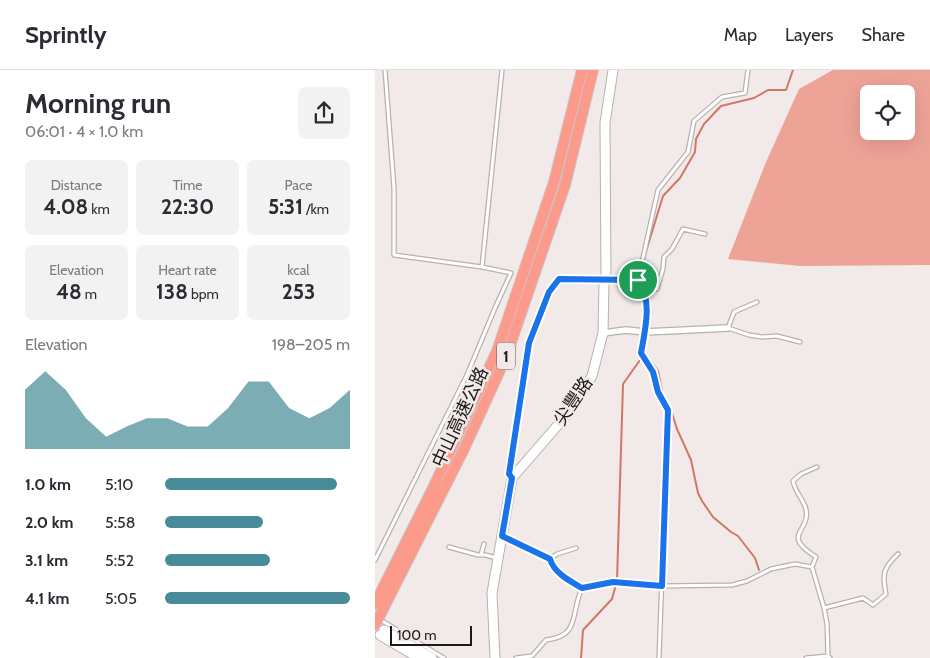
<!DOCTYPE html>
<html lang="en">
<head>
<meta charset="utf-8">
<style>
	:root { --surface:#fff; --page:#f2f2f3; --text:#2b2b33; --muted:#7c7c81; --line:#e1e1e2; --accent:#468b97 }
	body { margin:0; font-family:Cabin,"Noto Sans TC",sans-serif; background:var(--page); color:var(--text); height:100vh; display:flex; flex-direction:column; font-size:19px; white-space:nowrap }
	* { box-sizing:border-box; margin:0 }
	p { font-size:16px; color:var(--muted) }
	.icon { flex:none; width:28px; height:28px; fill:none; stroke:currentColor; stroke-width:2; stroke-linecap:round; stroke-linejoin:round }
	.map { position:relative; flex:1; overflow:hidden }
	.sheet { display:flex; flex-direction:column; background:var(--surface); width:375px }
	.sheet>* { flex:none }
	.fabs { position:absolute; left:485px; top:15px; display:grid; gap:10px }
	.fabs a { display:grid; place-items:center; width:55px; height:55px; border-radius:8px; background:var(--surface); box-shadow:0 5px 20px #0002; font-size:25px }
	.scale { position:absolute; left:15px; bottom:12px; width:82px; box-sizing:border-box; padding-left:5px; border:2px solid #1c1919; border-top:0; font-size:14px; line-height:18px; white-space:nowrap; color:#1c1919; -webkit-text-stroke:4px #f1eae9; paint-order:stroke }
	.pin { position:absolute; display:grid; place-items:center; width:42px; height:42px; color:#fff; margin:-21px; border:2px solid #fff; border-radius:50%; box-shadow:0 1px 5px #0007 }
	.round { display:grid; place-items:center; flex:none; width:52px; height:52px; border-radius:8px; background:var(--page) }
	.overview { display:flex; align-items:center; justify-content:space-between; height:85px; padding:0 25px }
	h1 { font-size:28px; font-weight:700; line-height:38px }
	.stats { display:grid; grid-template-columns:repeat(3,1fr); gap:8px; height:85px; padding:5px 25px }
	.stats div { display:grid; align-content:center; border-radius:8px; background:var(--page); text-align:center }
	.stats b { font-size:21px; font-weight:700 }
	.stats small { font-size:14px; font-weight:400 }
	.stats p { font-size:14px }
	.chart { height:140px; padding:10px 25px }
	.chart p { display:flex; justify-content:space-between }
	.chart svg { width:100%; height:90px; margin-top:5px; fill:var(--accent); opacity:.7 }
	ul { padding:0 25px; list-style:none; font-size:16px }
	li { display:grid; grid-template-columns:80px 60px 1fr; align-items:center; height:38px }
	li i { height:12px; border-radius:6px; background:var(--accent) }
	header { display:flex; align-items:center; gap:30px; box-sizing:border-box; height:70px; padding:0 25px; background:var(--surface); border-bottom:1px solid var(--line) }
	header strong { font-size:24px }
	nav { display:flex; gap:28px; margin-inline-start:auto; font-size:18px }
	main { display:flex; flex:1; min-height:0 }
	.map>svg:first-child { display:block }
	.green { fill:#eea397; fill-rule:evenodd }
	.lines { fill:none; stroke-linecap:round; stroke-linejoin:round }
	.stream { stroke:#d07769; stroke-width:2 }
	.lane-casing { stroke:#b7b1b0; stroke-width:5.5 }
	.street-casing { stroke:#b7b1b0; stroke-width:8 }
	.secondary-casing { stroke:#b7b1b0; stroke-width:11 }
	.highway-casing { stroke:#c9c8c8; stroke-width:12 }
	.lane { stroke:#fff; stroke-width:3 }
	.street { stroke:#fff; stroke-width:5.5 }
	.secondary { stroke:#fff; stroke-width:9 }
	.highway { stroke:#fc9a8b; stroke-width:10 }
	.route-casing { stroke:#fff; stroke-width:10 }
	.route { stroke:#1a73e8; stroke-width:6 }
	.labels { text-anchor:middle; stroke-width:5; stroke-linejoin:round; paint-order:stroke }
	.shield { fill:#f1eae9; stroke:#5c5857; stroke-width:1 }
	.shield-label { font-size:16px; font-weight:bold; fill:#1c1919 }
	.street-label { font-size:18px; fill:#1c1919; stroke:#f1eae9 }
</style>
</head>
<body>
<header>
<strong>Sprintly</strong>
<nav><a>Map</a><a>Layers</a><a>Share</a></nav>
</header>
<main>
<section class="sheet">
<div class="overview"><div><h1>Morning run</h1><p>06:01 · 4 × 1.0 km</p></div><a class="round"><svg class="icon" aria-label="share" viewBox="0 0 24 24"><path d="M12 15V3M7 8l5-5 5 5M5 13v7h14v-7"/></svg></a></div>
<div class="stats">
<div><p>Distance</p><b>4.08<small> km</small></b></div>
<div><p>Time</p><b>22:30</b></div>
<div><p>Pace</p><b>5:31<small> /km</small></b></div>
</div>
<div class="stats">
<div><p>Elevation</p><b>48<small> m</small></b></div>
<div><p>Heart rate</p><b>138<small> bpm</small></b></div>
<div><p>kcal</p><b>253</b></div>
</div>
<div class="chart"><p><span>Elevation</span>198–205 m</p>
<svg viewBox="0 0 160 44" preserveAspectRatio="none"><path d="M0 44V15L10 6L20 15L30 29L40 38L50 33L60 29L70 29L80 33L90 33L100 24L110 11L120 11L130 24L140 29L150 24L160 15V44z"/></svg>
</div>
<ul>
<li><b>1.0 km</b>5:10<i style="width:93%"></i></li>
<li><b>2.0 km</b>5:58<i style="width:53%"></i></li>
<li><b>3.1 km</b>5:52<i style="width:57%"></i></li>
<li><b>4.1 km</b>5:05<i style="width:100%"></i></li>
</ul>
</section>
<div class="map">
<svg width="555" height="588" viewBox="0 0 555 588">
	<rect width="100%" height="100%" fill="#f1eae9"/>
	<!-- green -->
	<path class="green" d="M 458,0 L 555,0 L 555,195 L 425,196 L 353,189 L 391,92 L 424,19 ZM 494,24 L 531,24 L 531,61 L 494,61 Z"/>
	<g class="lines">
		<!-- stream -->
		<path class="stream" d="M 267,211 L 269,188 L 288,126 L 305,108 L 320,82 L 321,69 L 329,54 L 346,36 L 379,28 L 393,20 L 411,20 L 418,0
			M 272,260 L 273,249
			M 270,283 L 283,301 L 288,326 L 295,337 L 302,359 L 316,390 L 323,423 L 327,431 L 338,447 L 356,462 L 363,466 L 380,488 L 384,500
			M 206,588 L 208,560 L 237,529 L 242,511 L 248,314 L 270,283 L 271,264"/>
		<defs>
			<path id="lane" d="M 107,197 L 127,0
				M 266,215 L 282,219 L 288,199 L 289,187 L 297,179 L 308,159 L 330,164
				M 382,232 L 359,242 L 353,258 L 374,265 L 387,267 L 402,266 L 425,272
				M 442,397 L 426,404 L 418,411 C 420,421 426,427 430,436 C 439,462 403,463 441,487 L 437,497 L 449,538 L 452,554 L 453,586 L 455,588
				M 136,406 L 153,273 L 174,222 L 183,209 L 263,210
				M 127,466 L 175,489 C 179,503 195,511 207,518 L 238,512 L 287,516 L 357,515 L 372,511 L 396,499 L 420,494 L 437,497
				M 74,477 L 103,485 L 110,485 L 122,488
				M 106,485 L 109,474
				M 175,489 L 182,484 L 201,478
				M 0,490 L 92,305 L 120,238 L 136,203 L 107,197 L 19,185 L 19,118 L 10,0
				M 449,538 L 488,528 L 498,535 L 511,524 C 507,504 508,498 523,484
				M 9,552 L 69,588
				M 141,588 L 157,586 L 171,570 C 206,566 195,544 207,518
				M 284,588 L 293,340 L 283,322 L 278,303 L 266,283 C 270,260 278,230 263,210 L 283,120 L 313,82 L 319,51 L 347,27 L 370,23 L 373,0
				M 431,588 L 453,586"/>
			<path id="street" d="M 228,263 L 251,260 L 270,262 L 353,258"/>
			<path id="secondary" d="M 9,560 L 57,588
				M 5,565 L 44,588
				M 120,588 L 117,523 L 137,408 L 196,340 L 217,306 L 228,263 L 229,212 L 231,209 L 230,53 L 238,0"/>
			<path id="highway" d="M 0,534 L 58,418 L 122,281 L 179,112 L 207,0
				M 0,555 L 89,379 L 131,287 L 190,115 L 218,0"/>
		</defs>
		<!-- lane casing -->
		<use href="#lane" class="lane-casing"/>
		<!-- street casing -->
		<use href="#street" class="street-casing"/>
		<!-- secondary casing -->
		<use href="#secondary" class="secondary-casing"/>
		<!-- highway casing -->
		<use href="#highway" class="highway-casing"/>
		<!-- lane -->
		<use href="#lane" class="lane"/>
		<!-- street -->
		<use href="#street" class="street"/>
		<!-- secondary -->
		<use href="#secondary" class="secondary"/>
		<!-- highway -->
		<use href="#highway" class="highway"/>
	</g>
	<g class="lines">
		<defs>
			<path id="route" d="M 184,209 L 263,210 C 278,230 270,260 266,283 L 278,302 L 283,322 L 293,340 L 287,516 L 238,512 L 207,518 C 195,511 179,503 175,489 L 127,466 L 137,408 L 134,404 L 154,273 L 174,222 Z"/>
		</defs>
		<!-- route casing -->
		<use href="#route" class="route-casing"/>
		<!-- route -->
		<use href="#route" class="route"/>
	</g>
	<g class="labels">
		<!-- shield labels -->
		<rect class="shield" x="122" y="272.5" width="18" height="27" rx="4"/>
		<g class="shield-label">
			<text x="131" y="292">1</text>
		</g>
		<!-- street labels -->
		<g class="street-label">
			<text transform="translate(198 331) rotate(-56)" y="6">尖豐路</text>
			<text transform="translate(85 347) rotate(-65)" y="6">中山高速公路</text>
		</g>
	</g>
</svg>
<div class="fabs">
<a><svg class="icon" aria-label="locate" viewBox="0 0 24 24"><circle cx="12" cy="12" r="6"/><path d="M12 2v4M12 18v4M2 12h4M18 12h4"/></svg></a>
</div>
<div class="scale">100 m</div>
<div class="pin" style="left:263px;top:210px;background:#1e9e55"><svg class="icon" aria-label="arrive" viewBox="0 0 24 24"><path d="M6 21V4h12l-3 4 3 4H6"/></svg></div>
</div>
</main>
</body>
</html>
